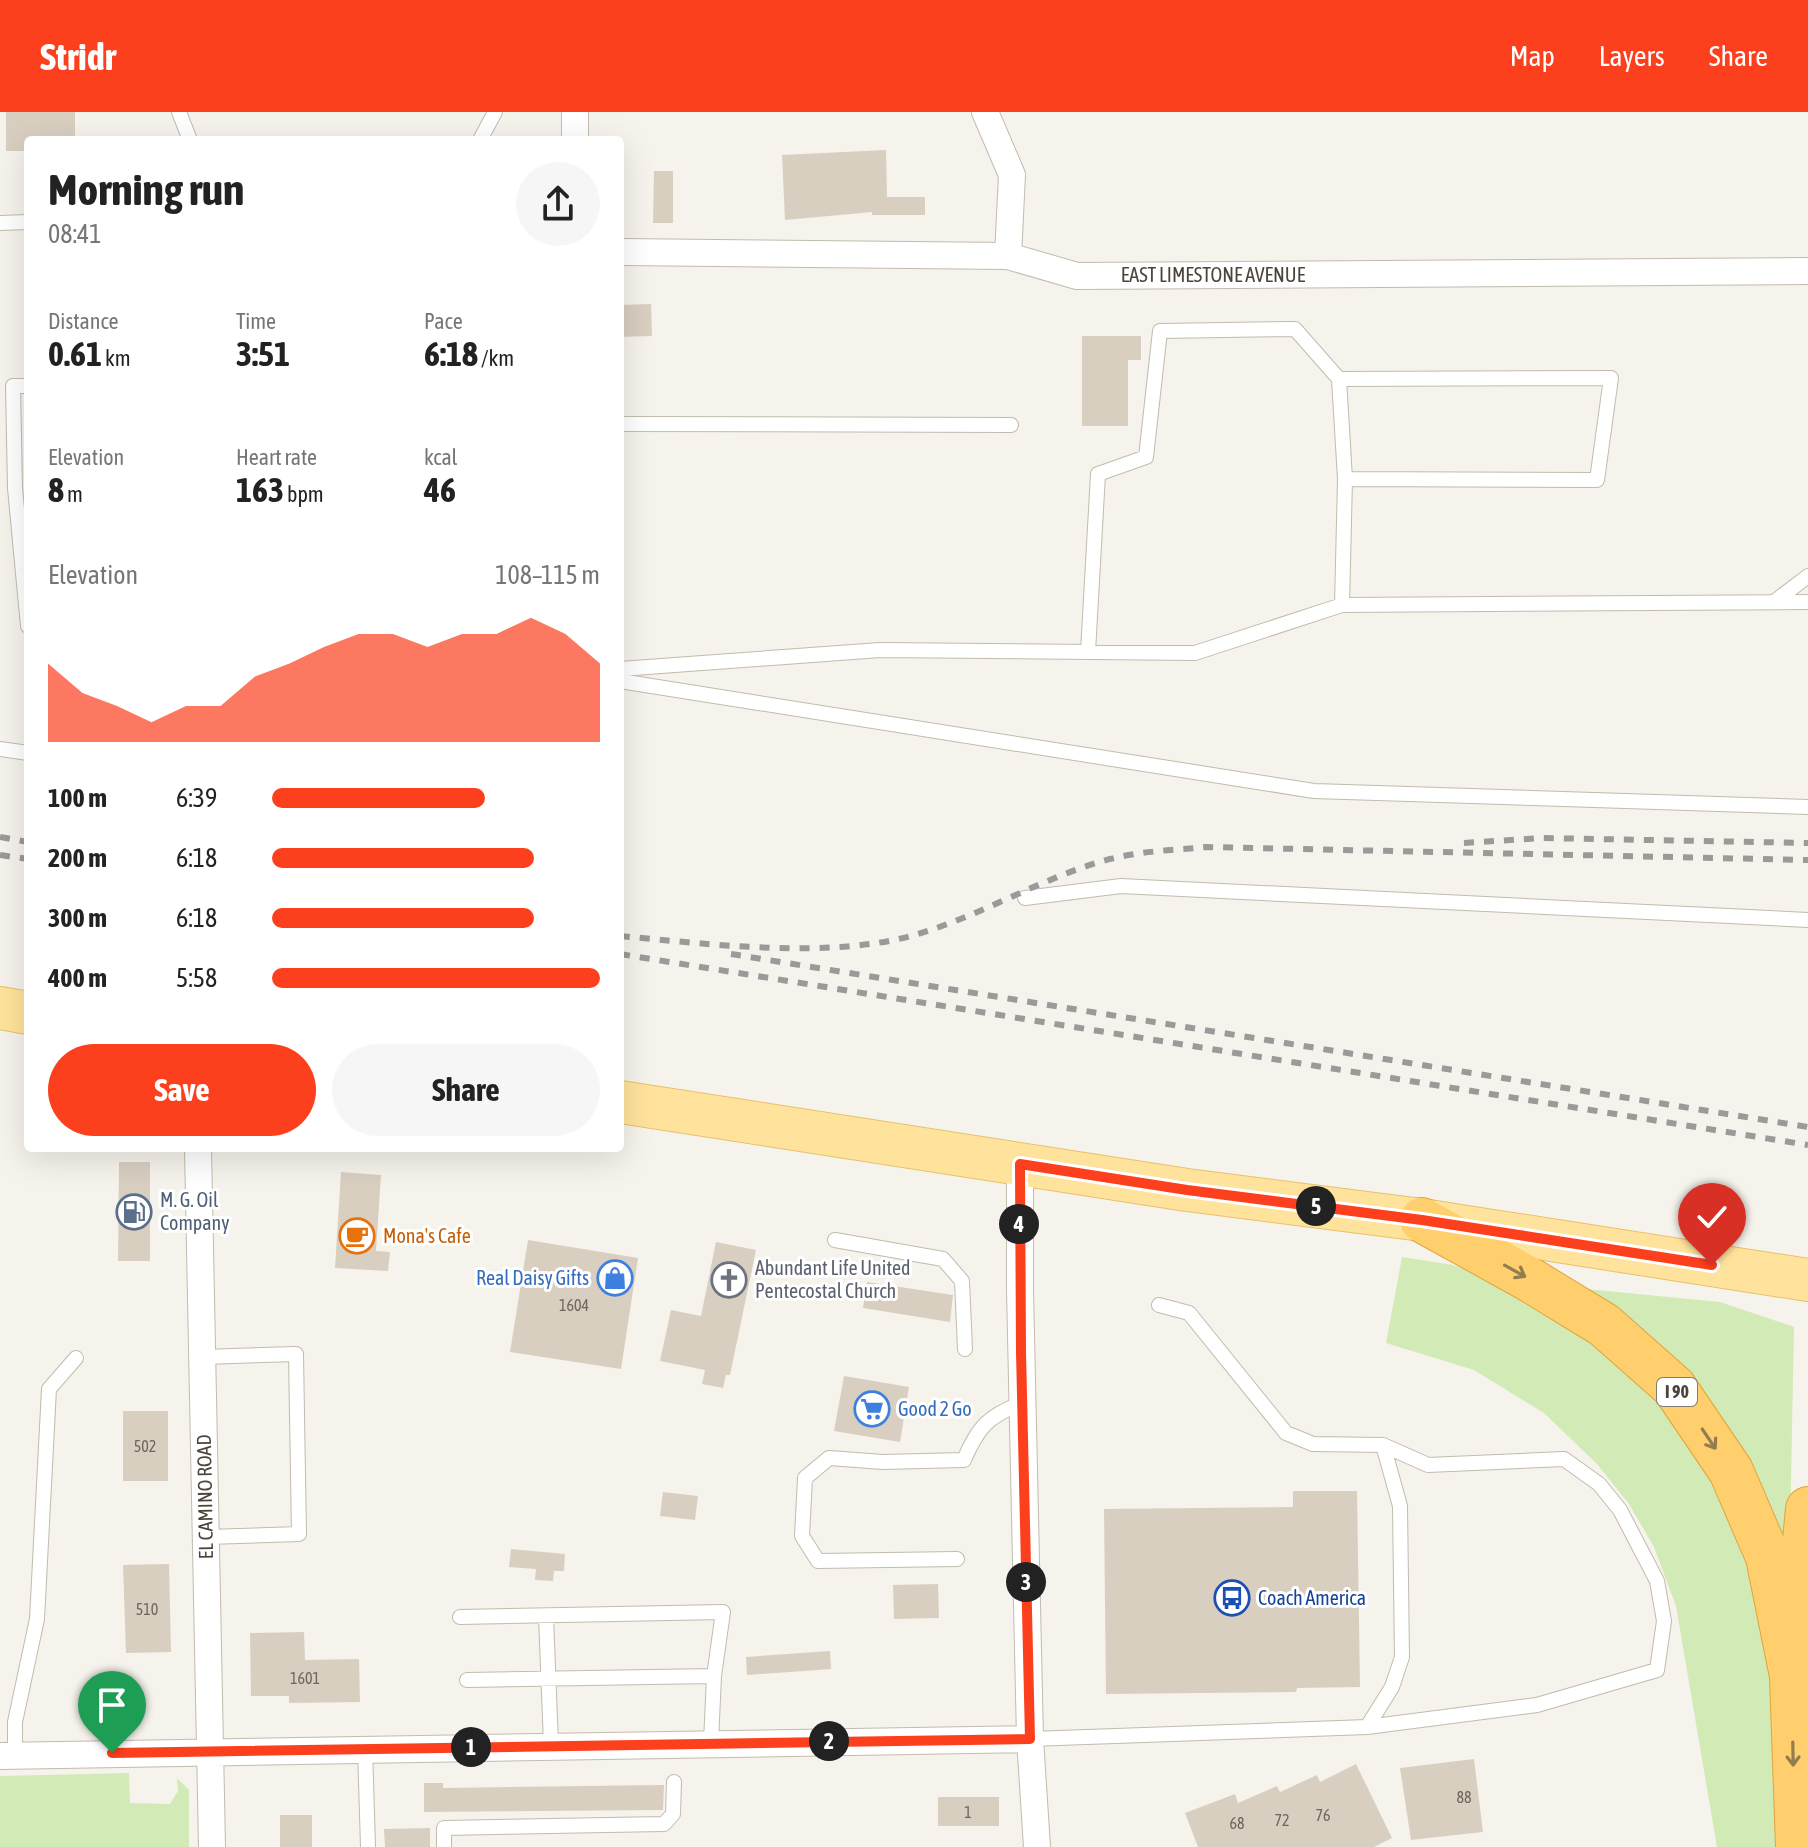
<!DOCTYPE html>
<html lang="en">
<head>
<meta charset="utf-8">
<style>
	:root { --surface:#fff; --page:#f6f6f6; --text:#222; --muted:#767676; --accent:#fc3f1d }
	body { margin:0; font-family:"Asap Condensed",sans-serif; background:var(--page); color:var(--text); height:100vh; display:flex; flex-direction:column; font-size:30px; white-space:nowrap }
	* { box-sizing:border-box; margin:0 }
	p { font-size:26px; color:var(--muted) }
	.icon { flex:none; width:44px; height:44px; fill:none; stroke:currentColor; stroke-width:2; stroke-linecap:round; stroke-linejoin:round }
	.map { position:relative; flex:1; overflow:hidden }
	.sheet { position:absolute; left:24px; top:24px; width:600px; height:1016px; display:flex; flex-direction:column; background:var(--surface); border-radius:8px; box-shadow:0 8px 32px #0002 }
	.sheet>* { flex:none }
	.pin { position:absolute; display:grid; place-items:center; width:68px; height:68px; color:#fff; margin:-82px -34px; border-radius:50% 50% 50% 0; rotate:-45deg; box-shadow:0 0 8px #0007 }
	.pin .icon { rotate:45deg }
	.km { position:absolute; width:40px; height:40px; margin:-20px; border-radius:50%; background:#222; color:#fff; font-size:22px; line-height:40px; text-align:center }
	.round { display:grid; place-items:center; flex:none; width:84px; height:84px; border-radius:42px; background:var(--page) }
	.summary { display:flex; align-items:center; justify-content:space-between; height:136px; padding:0 24px }
	h1 { font-size:44px; font-weight:700; line-height:60px }
	.metrics { display:grid; grid-template-columns:repeat(3,1fr); gap:12px; height:136px; padding:8px 24px }
	.metrics div { display:grid; align-content:center }
	.metrics b { font-size:34px; font-weight:700 }
	.metrics small { font-size:22px; font-weight:400 }
	.metrics p { font-size:22px }
	.chart { height:224px; padding:16px 24px }
	.chart p { display:flex; justify-content:space-between }
	.chart svg { width:100%; height:144px; margin-top:8px; fill:var(--accent); opacity:.7 }
	.button { display:flex; gap:16px; margin-top:auto; padding:16px 24px }
	.button a { flex:1; height:92px; border-radius:48px; background:var(--accent); color:#fff; font-size:32px; font-weight:700; line-height:92px; text-align:center }
	.button a+a { background:var(--page); color:var(--text) }
	ul { padding:0 24px; list-style:none; font-size:26px }
	li { display:grid; grid-template-columns:128px 96px 1fr; align-items:center; height:60px }
	li i { height:20px; border-radius:10px; background:var(--accent) }
	header { display:flex; align-items:center; gap:48px; box-sizing:border-box; height:112px; padding:0 40px; background:var(--accent); color:#fff }
	header strong { font-size:38px }
	nav { display:flex; gap:44px; margin-inline-start:auto; font-size:28px }
	.map>svg:first-child { display:block }
	.green { fill:#d2eab5 }
	.building { fill:#d8cfc1 }
	.lines { fill:none; stroke-linecap:round; stroke-linejoin:round }
	.lane-casing { stroke:#c2bbae; stroke-width:16 }
	.street-casing { stroke:#c2bbae; stroke-width:28 }
	.primary-casing { stroke:#e6c16a; stroke-width:44 }
	.highway-casing { stroke:#e0a43c; stroke-width:46 }
	.lane { stroke:#fff; stroke-width:14 }
	.street { stroke:#fff; stroke-width:26 }
	.primary { stroke:#ffe39c; stroke-width:42 }
	.highway { stroke:#ffcf6e; stroke-width:44 }
	.rail { stroke:#9a9a9a; stroke-width:6; stroke-dasharray:10 10; stroke-linecap:butt }
	.oneway { stroke:#937c4e }
	.route-casing { stroke:#fff; stroke-width:16 }
	.route { stroke:#fc3f1d; stroke-width:10 }
	.labels { text-anchor:middle; stroke-width:6; stroke-linejoin:round; paint-order:stroke }
	.number-label { font-size:16px; fill:#6e675b }
	.shield { fill:#fff; stroke:#817c74; stroke-width:2 }
	.shield-label { font-size:18px; font-weight:bold; fill:#4b4439 }
	.street-label { font-size:20px; fill:#4b4439; stroke:#fff }
	.service-label { font-size:20px; fill:#4e5e75; stroke:#fff; text-anchor:start }
	.food-label { font-size:20px; fill:#c56008; stroke:#fff; text-anchor:start }
	.worship-label { font-size:20px; fill:#5b616d; stroke:#fff; text-anchor:start }
	.shop-label { font-size:20px; fill:#366cbe; stroke:#fff; text-anchor:end }
	.transit-label { font-size:20px; fill:#164399; stroke:#fff; text-anchor:start }
</style>
</head>
<body>
<header>
<strong>Stridr</strong>
<nav><a>Map</a><a>Layers</a><a>Share</a></nav>
</header>
<div class="map">
<svg width="1808" height="1735" viewBox="0 0 1808 1735">
	<rect width="100%" height="100%" fill="#f6f3ec"/>
	<!-- green -->
	<path class="green" d="M 1402,1145 L 1453,1153 L 1520,1179 L 1593,1224 L 1662,1285 L 1721,1364 L 1774,1525 L 1781,1735 L 1717,1735 L 1676,1494 L 1654,1435 L 1629,1392 L 1597,1352 L 1544,1301 L 1474,1258 L 1386,1231 Z
		M 1586,1177 L 1720,1190 L 1794,1215 L 1789,1470 Z
		M 129,1661 L 130,1691 L 170,1692 L 178,1679 L 177,1666 L 189,1678 L 189,1735 L 0,1735 L 0,1664 Z"/>
	<!-- building -->
	<path class="building" d="M 6,0 L 75,0 L 75,28 L 28,28 L 28,39 L 6,39 Z
		M 886,38 L 887,85 L 925,85 L 925,103 L 872,103 L 872,100 L 785,108 L 782,43 Z
		M 654,59 L 673,59 L 673,111 L 653,111 Z
		M 651,192 L 652,224 L 620,225 L 620,193 Z
		M 1082,224 L 1141,224 L 1141,248 L 1128,248 L 1128,314 L 1082,314 Z
		M 119,1050 L 150,1050 L 150,1149 L 118,1149 Z
		M 341,1060 L 381,1063 L 376,1139 L 390,1140 L 388,1159 L 335,1156 Z
		M 528,1128 L 638,1146 L 621,1257 L 510,1240 Z
		M 716,1130 L 756,1138 L 730,1263 L 726,1263 L 723,1276 L 702,1272 L 705,1258 L 660,1249 L 671,1198 L 701,1204 Z
		M 867,1170 L 953,1183 L 950,1210 L 863,1196 Z
		M 844,1264 L 909,1275 L 900,1330 L 834,1319 Z
		M 123,1299 L 168,1299 L 168,1369 L 123,1369 Z
		M 1293,1379 L 1357,1379 L 1360,1575 L 1297,1576 L 1296,1580 L 1106,1582 L 1104,1397 L 1293,1395 Z
		M 663,1380 L 698,1384 L 695,1408 L 660,1404 Z
		M 511,1437 L 565,1442 L 564,1459 L 554,1459 L 553,1469 L 535,1468 L 536,1457 L 509,1455 Z
		M 169,1452 L 171,1540 L 126,1541 L 123,1453 Z
		M 938,1472 L 939,1506 L 894,1507 L 893,1473 Z
		M 304,1520 L 305,1548 L 359,1547 L 360,1590 L 289,1591 L 289,1584 L 251,1584 L 250,1521 Z
		M 830,1539 L 831,1557 L 747,1563 L 746,1545 Z
		M 1474,1647 L 1483,1720 L 1411,1728 L 1400,1656 Z
		M 1356,1652 L 1392,1726 L 1374,1735 L 1198,1735 L 1185,1701 L 1235,1682 L 1238,1691 L 1277,1674 L 1280,1680 L 1317,1663 L 1320,1670 Z
		M 424,1671 L 443,1671 L 443,1676 L 664,1673 L 663,1698 L 424,1700 Z
		M 938,1685 L 999,1685 L 999,1714 L 938,1714 Z
		M 280,1703 L 312,1703 L 312,1735 L 280,1735 Z
		M 430,1716 L 430,1735 L 385,1735 L 384,1717 Z"/>
	<g class="lines">
		<defs>
			<path id="lane" d="M 179,0 L 190,28
				M 480,28 L 495,0
				M 0,111 L 28,110
				M 28,274 L 13,274 L 15,376 L 28,514
				M 620,312 L 1011,313
				M 1774,490 L 1808,464
				M 1342,493 L 1345,367 L 1339,267 L 1611,266 L 1597,368 L 1345,367
				M 1088,540 L 1098,362 L 1146,345 L 1160,219 L 1295,217 L 1339,267
				M 620,557 L 880,538 L 1195,541 L 1342,493 L 1808,490
				M 620,569 L 1314,679 L 1808,695
				M 0,637 L 28,641
				M 1025,786 L 1121,774 L 1808,808
				M 835,1128 L 943,1147 L 962,1169 L 965,1237
				M 1159,1193 L 1189,1201 L 1286,1321 L 1313,1332 L 1383,1333 L 1400,1394 L 1402,1545 L 1392,1575 L 1367,1615
				M 203,1245 L 296,1242 L 299,1422 L 206,1425
				M 957,1447 L 818,1449 L 802,1424 L 805,1366 L 829,1346 L 883,1350 L 964,1348 C 978,1315 988,1304 1022,1291
				M 546,1504 L 551,1633
				M 460,1505 L 723,1500 L 714,1564 L 711,1630
				M 467,1568 L 714,1564
				M 1030,1627 L 1367,1615 L 1537,1593 L 1657,1558 L 1664,1509 L 1657,1469 L 1620,1398 L 1599,1372 L 1564,1347 L 1428,1353 L 1383,1333
				M 365,1637 L 368,1735
				M 15,1644 L 15,1610 L 37,1507 L 49,1277 L 76,1246
				M 444,1735 L 444,1716 L 664,1712 L 673,1702 L 674,1670"/>
			<path id="street" d="M 985,0 L 1012,63 L 1008,144
				M 575,28 L 575,0
				M 620,140 L 1008,144 L 1077,164 L 1808,159
				M 198,1036 L 212,1735
				M 1020,1052 L 1020,1178 L 1027,1494 L 1030,1627 L 1037,1735
				M 0,1644 L 1030,1627"/>
			<path id="primary" d="M 0,896 L 28,901
				M 620,990 L 1187,1078 L 1422,1108 L 1808,1168"/>
			<path id="highway" d="M 1422,1108 L 1527,1166 L 1604,1213 L 1674,1275 L 1731,1359 L 1768,1445 L 1792,1564
				M 1798,1735 L 1792,1564 L 1808,1397"/>
		</defs>
		<!-- lane casing -->
		<use href="#lane" class="lane-casing"/>
		<!-- street casing -->
		<use href="#street" class="street-casing"/>
		<!-- primary casing -->
		<use href="#primary" class="primary-casing"/>
		<!-- highway casing -->
		<use href="#highway" class="highway-casing"/>
		<!-- lane -->
		<use href="#lane" class="lane"/>
		<!-- street -->
		<use href="#street" class="street"/>
		<!-- primary -->
		<use href="#primary" class="primary"/>
		<!-- highway -->
		<use href="#highway" class="highway"/>
		<!-- rail -->
		<path class="rail" d="M 0,725 L 28,730
			M 1464,731 L 1543,726 L 1808,731
			M 0,743 L 28,747
			M 620,824 C 709,832 825,847 911,824 C 980,805 1042,765 1110,747 C 1141,739 1175,738 1207,735 L 1808,748
			M 620,842 L 1808,1033
			M 731,842 L 1808,1015"/>
	</g>
	<!-- one-way arrows -->
	<defs><path id="oneway-shaft" d="M-6 0H5M1.5-3L5.5 0L1.5 3" fill="none" stroke-width="1.6" stroke-linecap="round" stroke-linejoin="round" transform="scale(2)"/></defs>
	<g class="oneway">
		<use href="#oneway-shaft" transform="translate(1515 1159) rotate(29)"/>
		<use href="#oneway-shaft" transform="translate(1709 1327) rotate(56)"/>
		<use href="#oneway-shaft" transform="translate(1793 1642) rotate(89)"/>
	</g>
	<g class="lines">
		<defs>
			<path id="route" d="M 112,1641 L 1030,1627 L 1021,1240 L 1020,1052 L 1187,1078 L 1422,1108 L 1712,1153"/>
		</defs>
		<!-- route casing -->
		<use href="#route" class="route-casing"/>
		<!-- route -->
		<use href="#route" class="route"/>
	</g>
	<!-- icons -->
	<defs>
		<symbol id="fuel-ring" viewBox="-11 -11 22 22"><circle r="9.5" fill="#fff" stroke="#5c6f8a" stroke-width="1.5"/><path d="M-5.5-6h7V0h2V4h1.3V-2.5L3-4.5l.8-.8L6-3V5H2.5V1h-1V6h-7ZM-4.2-4.7v3.2H.2V-4.7Z" fill="#5c6f8a"/></symbol>
		<symbol id="cafe-ring" viewBox="-11 -11 22 22"><circle r="9.5" fill="#fff" stroke="#e8710a" stroke-width="1.5"/><path d="M-5.5-4.5H6V0H3Q3 3.5 0 3.5H-2.5Q-5.5 3.5-5.5 0ZM3-3.2v2h1.7v-2ZM-6 4.5H4V6H-6Z" fill="#e8710a"/></symbol>
		<symbol id="shop-ring" viewBox="-11 -11 22 22"><circle r="9.5" fill="#fff" stroke="#3f7fe0" stroke-width="1.5"/><path d="M-5-2.5h2.3a2.7 3.5 0 0 1 5.4 0H5L5.5 6h-11ZM-1.5-2.5h3a1.5 2.3 0 0 0-3 0Z" fill="#3f7fe0"/></symbol>
		<symbol id="church-ring" viewBox="-11 -11 22 22"><circle r="9.5" fill="#fff" stroke="#6b7280" stroke-width="1.5"/><path d="M-1.2-6h2.4v3.5h3.3v2.4h-3.3V6h-2.4V-.1h-3.3v-2.4h3.3Z" fill="#6b7280"/></symbol>
		<symbol id="supermarket-ring" viewBox="-11 -11 22 22"><circle r="9.5" fill="#fff" stroke="#3f7fe0" stroke-width="1.5"/><path d="M-6-5.5h2.5l.6 2H6L4.5 2H-2.5L-4.4-4H-6ZM-1.5 3.2a1.3 1.3 0 1 0 .1 0ZM3 3.2a1.3 1.3 0 1 0 .1 0Z" fill="#3f7fe0"/></symbol>
		<symbol id="bus-ring" viewBox="-11 -11 22 22"><circle r="9.5" fill="#fff" stroke="#1a4fb4" stroke-width="1.5"/><path d="M-5-6H5V4H4V6H2V4H-2V6H-4V4H-5ZM-3.5-4V0h7V-4ZM-3.5 1.2v1.5H-2V1.2ZM2 1.2v1.5H3.5V1.2Z" fill="#1a4fb4"/></symbol>
	</defs>
	<g fill-rule="evenodd">
		<use href="#fuel-ring" x="114" y="1080" width="40" height="40"/>
		<use href="#cafe-ring" x="337" y="1104" width="40" height="40"/>
		<use href="#shop-ring" x="595" y="1146" width="40" height="40"/>
		<use href="#church-ring" x="709" y="1148" width="40" height="40"/>
		<use href="#supermarket-ring" x="852" y="1277" width="40" height="40"/>
		<use href="#bus-ring" x="1212" y="1466" width="40" height="40"/>
	</g>
	<g class="labels">
		<!-- number labels -->
		<g class="number-label">
			<text x="574" y="1199">1604</text>
			<text x="145" y="1340">502</text>
			<text x="147" y="1503">510</text>
			<text x="305" y="1572">1601</text>
			<text x="1464" y="1691">88</text>
			<text x="968" y="1706">1</text>
			<text x="1323" y="1709">76</text>
			<text x="1282" y="1714">72</text>
			<text x="1237" y="1717">68</text>
		</g>
		<!-- shield labels -->
		<rect class="shield" x="1657" y="1266" width="40" height="28" rx="6"/>
		<g class="shield-label">
			<text x="1677" y="1286">I 90</text>
		</g>
		<!-- street labels -->
		<g class="street-label">
			<text x="1213" y="170">EAST LIMESTONE AVENUE</text>
			<text transform="translate(205 1385) rotate(-91)" y="7">EL CAMINO ROAD</text>
		</g>
		<!-- service labels -->
		<g class="service-label">
			<text x="160" y="1095">M. G. Oil<tspan x="160" dy="23">Company</tspan></text>
		</g>
		<!-- food labels -->
		<g class="food-label">
			<text x="383" y="1131">Mona's Cafe</text>
		</g>
		<!-- worship labels -->
		<g class="worship-label">
			<text x="755" y="1163">Abundant Life United<tspan x="755" dy="23">Pentecostal Church</tspan></text>
		</g>
		<!-- shop labels -->
		<g class="shop-label">
			<text x="589" y="1173">Real Daisy Gifts</text>
			<text x="898" y="1304" text-anchor="start">Good 2 Go</text>
		</g>
		<!-- transit labels -->
		<g class="transit-label">
			<text x="1258" y="1493">Coach America</text>
		</g>
	</g>
</svg>
<div class="pin" style="left:112px;top:1641px;background:#1e9e55"><svg class="icon" aria-label="arrive" viewBox="0 0 24 24"><path d="M6 21V4h12l-3 4 3 4H6"/></svg></div>
<div class="pin" style="left:1712px;top:1153px;background:#d93025"><svg class="icon" aria-label="check" viewBox="0 0 24 24"><path d="M5 12l5 5 9-10"/></svg></div>
<b class="km" style="left:471px;top:1635px">1</b>
<b class="km" style="left:829px;top:1629px">2</b>
<b class="km" style="left:1026px;top:1470px">3</b>
<b class="km" style="left:1019px;top:1112px">4</b>
<b class="km" style="left:1316px;top:1094px">5</b>
<section class="sheet">
<div class="summary"><div><h1>Morning run</h1><p>08:41</p></div><a class="round"><svg class="icon" aria-label="share" viewBox="0 0 24 24"><path d="M12 15V3M7 8l5-5 5 5M5 13v7h14v-7"/></svg></a></div>
<div class="metrics">
<div><p>Distance</p><b>0.61<small> km</small></b></div>
<div><p>Time</p><b>3:51</b></div>
<div><p>Pace</p><b>6:18<small> /km</small></b></div>
</div>
<div class="metrics">
<div><p>Elevation</p><b>8<small> m</small></b></div>
<div><p>Heart rate</p><b>163<small> bpm</small></b></div>
<div><p>kcal</p><b>46</b></div>
</div>
<div class="chart"><p><span>Elevation</span>108–115 m</p>
<svg viewBox="0 0 160 44" preserveAspectRatio="none"><path d="M0 44V20L10 29L20 33L30 38L40 33L50 33L60 24L70 20L80 15L90 11L100 11L110 15L120 11L130 11L140 6L150 11L160 20V44z"/></svg>
</div>
<ul>
<li><b>100 m</b>6:39<i style="width:65%"></i></li>
<li><b>200 m</b>6:18<i style="width:80%"></i></li>
<li><b>300 m</b>6:18<i style="width:80%"></i></li>
<li><b>400 m</b>5:58<i style="width:100%"></i></li>
</ul>
<div class="button"><a>Save</a><a>Share</a></div>
</section>
</div>
</body>
</html>
